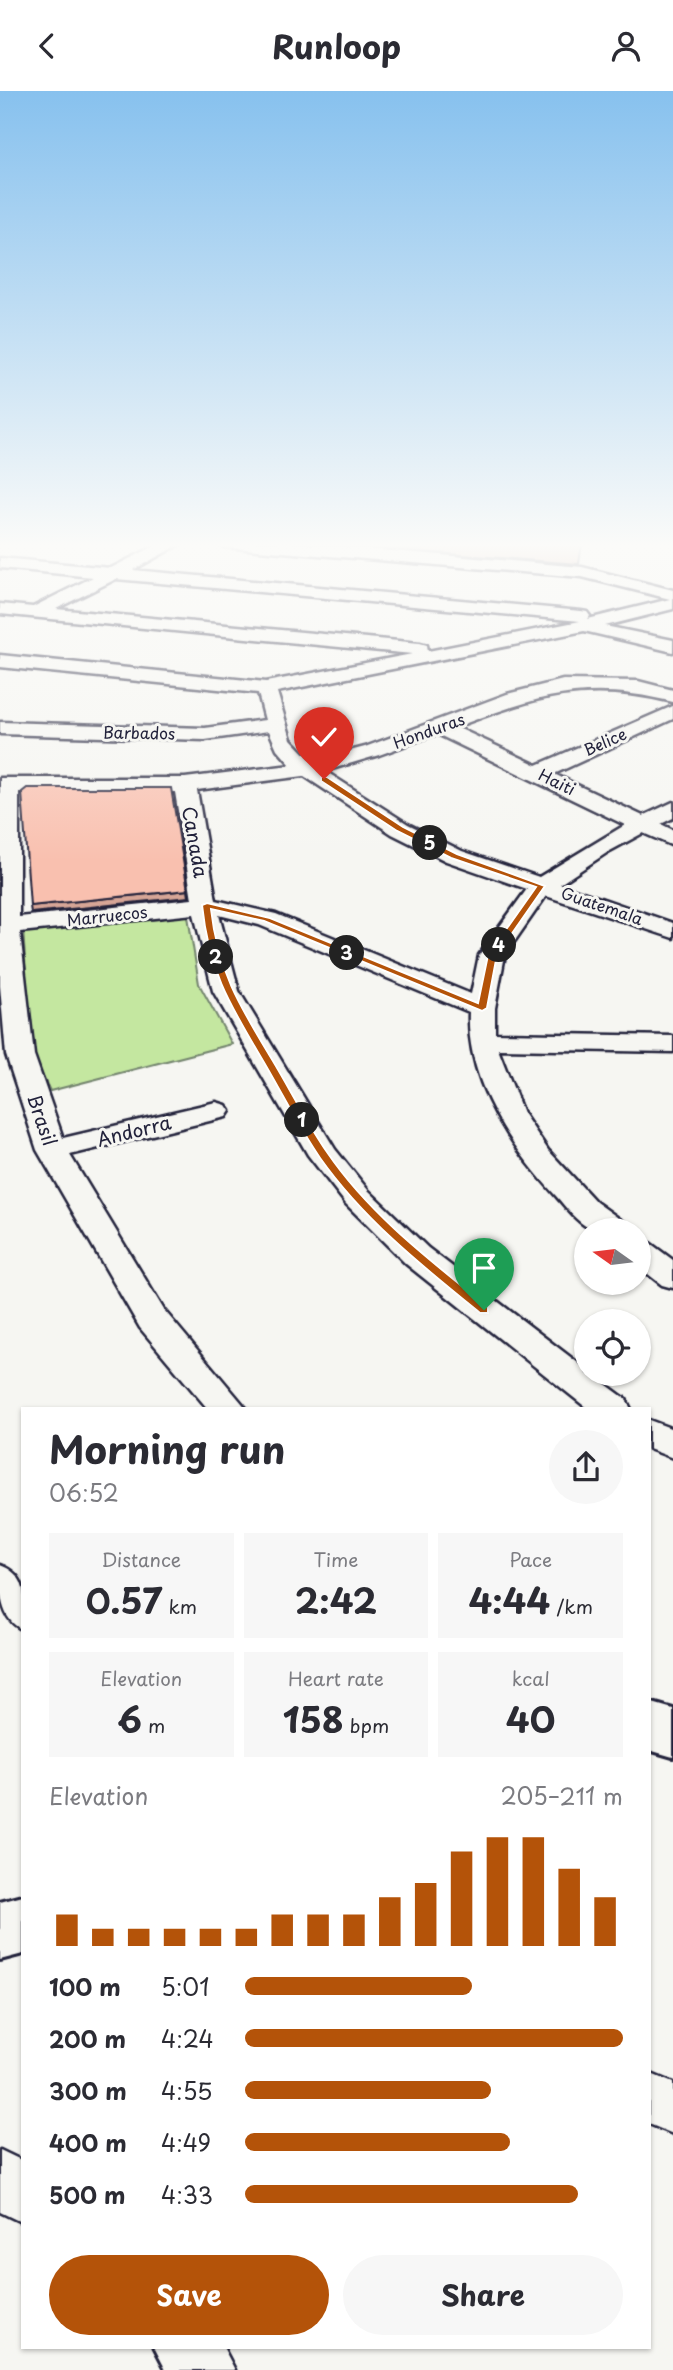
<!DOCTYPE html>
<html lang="en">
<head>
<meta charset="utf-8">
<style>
	:root { --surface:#fff; --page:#f7f7f7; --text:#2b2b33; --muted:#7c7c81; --accent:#b45309 }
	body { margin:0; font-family:"Playpen Sans",sans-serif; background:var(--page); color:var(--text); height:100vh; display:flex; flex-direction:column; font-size:26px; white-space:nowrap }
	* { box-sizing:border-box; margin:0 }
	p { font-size:23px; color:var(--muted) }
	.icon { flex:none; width:38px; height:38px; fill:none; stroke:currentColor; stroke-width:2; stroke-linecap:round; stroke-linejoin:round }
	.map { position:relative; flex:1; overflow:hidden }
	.sheet { position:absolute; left:21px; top:1316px; width:630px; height:942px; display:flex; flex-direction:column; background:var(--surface); border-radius:0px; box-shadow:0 2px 5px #0004 }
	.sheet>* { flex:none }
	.needle { width:46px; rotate:284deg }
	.tools { position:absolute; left:574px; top:1127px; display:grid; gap:14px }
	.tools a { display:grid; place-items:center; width:77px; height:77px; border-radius:50%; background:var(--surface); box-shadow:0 2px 5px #0004; font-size:35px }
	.pin { position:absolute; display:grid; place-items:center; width:60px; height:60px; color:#fff; margin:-72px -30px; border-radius:50% 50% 50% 0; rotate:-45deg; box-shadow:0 0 7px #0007 }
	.pin .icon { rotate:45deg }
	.km { position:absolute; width:35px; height:35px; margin:-18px; border-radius:50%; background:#222; color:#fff; font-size:19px; line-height:35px; text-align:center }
	.round { display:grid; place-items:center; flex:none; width:74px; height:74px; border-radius:37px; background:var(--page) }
	.head { display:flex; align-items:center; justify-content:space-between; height:119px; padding:0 28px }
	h1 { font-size:38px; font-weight:700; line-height:52px }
	.figures { display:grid; grid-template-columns:repeat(3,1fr); gap:10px; height:119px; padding:7px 28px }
	.figures div { display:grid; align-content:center; border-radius:0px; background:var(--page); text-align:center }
	.figures b { font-size:35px; font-weight:700 }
	.figures small { font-size:19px; font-weight:400 }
	.figures p { font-size:19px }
	.chart { height:196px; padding:14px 28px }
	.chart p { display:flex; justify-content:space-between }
	.chart svg { width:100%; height:126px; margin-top:7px; stroke:var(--accent); stroke-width:6 }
	.button { display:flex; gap:14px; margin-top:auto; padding:14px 28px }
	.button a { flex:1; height:80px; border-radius:42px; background:var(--accent); color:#fff; font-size:28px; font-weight:700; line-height:80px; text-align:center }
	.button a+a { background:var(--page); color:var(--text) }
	ul { padding:0 28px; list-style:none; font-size:23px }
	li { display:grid; grid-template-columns:112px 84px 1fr; align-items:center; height:52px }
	li i { height:18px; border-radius:9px; background:var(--accent) }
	header { display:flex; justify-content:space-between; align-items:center; height:91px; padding:0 28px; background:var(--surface); font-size:32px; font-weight:700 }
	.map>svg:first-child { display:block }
	.green { fill:#c4e7a0; stroke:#73846e; stroke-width:2 }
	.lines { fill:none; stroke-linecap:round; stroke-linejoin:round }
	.minor-casing { stroke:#22223b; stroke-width:5 }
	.major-casing { stroke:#22223b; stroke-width:6 }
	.minor { fill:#f6f6f2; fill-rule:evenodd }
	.major { fill:#f6f6f2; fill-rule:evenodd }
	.wall { fill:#d6a596; stroke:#22223b; stroke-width:2 }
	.building { fill:#f9c0af; stroke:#22223b; stroke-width:2 }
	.route { fill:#b45309; stroke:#fff; stroke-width:2 }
	.labels { text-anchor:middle; stroke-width:6; stroke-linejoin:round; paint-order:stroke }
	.far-street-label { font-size:16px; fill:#22223b; stroke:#f6f6f2 }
	.street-label { font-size:19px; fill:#22223b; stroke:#f6f6f2 }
</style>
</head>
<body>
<header><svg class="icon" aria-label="back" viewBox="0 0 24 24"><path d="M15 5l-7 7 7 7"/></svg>Runloop<svg class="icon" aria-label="person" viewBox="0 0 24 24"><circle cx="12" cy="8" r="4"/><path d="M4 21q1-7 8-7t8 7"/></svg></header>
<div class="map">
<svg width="673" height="2279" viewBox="0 0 673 2279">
	<rect width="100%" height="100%" fill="#f6f6f2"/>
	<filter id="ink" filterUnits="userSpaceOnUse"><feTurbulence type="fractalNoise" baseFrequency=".0143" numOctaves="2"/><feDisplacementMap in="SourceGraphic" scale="14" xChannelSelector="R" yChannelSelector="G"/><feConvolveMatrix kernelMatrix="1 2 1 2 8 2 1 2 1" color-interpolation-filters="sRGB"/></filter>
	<g filter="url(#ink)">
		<!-- green -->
		<path class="green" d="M 187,819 L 199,893 L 232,953 L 50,1000 L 31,961 L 23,837 Z"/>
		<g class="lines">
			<defs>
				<path id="minor" d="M 163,451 L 184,451 L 133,479 L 581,520 L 587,521 L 590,525 L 588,528 L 670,508 L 582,486 L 223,456 L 215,451 L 285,451 L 582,476 L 673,499 L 673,518 L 605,535 L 673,549 L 673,561 L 584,540 L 277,601 L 291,648 L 312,670 L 365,656 L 507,603 L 563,589 L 638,590 L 673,599 L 673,611 C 585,589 538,605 456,636 L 537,674 L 673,615 L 673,628 L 554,683 L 643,725 L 673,711 L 673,727 L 661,733 L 673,739 L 673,755 L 643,742 L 608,761 L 560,793 L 673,832 L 673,847 L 546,805 L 505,864 L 495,917 L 495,942 L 673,945 L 673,961 L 498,958 L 523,1022 L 548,1059 L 596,1111 L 624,1131 L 629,1139 C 618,1139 601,1142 591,1138 C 577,1132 566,1116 556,1105 C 511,1056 466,990 469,921 L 259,834 L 219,824 L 239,900 L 335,1058 L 368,1099 L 428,1157 L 586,1278 L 586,1283 L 592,1283 L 626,1308 L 631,1318 L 588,1318 L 406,1173 L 346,1113 L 308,1064 L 213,900 L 194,823 L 20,841 L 34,964 L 63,1047 L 216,1011 L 226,1014 L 230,1020 L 226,1026 L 70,1064 L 164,1219 L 247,1318 L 208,1318 L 140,1237 L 37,1059 L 6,964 L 0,895 L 0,687 L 185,687 L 291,674 L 277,658 L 269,640 L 205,649 L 0,643 L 0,631 L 205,637 L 265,629 L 258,602 L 0,576 L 0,564 L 266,591 L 412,563 L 0,523 L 0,513 L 33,516 L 93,486 L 0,477 L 0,467 L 111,477 ZM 116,488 L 580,530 L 428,560 L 427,554 L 420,552 L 56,518 ZM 437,643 L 625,734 L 539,786 L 462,760 L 408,733 L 325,680 L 379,664 ZM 304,685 L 392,743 L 446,770 L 527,798 L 479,864 L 471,903 L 276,823 L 216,809 L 197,699 ZM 19,701 L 175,701 L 192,808 L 19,826 Z
					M 639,1149 L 650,1152 L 673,1169 L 673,1197 L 662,1194 L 639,1176 Z
					M 649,1329 L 673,1338 L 673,1367 L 649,1358 Z
					M 0,1474 C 32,1486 23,1511 23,1539 C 0,1528 0,1503 0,1474 Z
					M 649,1982 L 673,1992 L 673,2043 L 649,2033 Z
					M 0,2059 L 23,2070 L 23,2132 L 0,2121 Z
					M 154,2256 L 223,2256 L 235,2279 L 166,2279 Z"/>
				<path id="major" d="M 649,1611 L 673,1618 L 673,1666 L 649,1659 Z
					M 23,1805 L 23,1863 L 0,1869 L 0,1811 Z"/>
			</defs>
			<!-- minor casing -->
			<use href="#minor" class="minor-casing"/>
			<!-- major casing -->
			<use href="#major" class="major-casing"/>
			<!-- minor -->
			<use href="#minor" class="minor"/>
			<!-- major -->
			<use href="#major" class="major"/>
		</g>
		<!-- wall -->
		<path class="wall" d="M 294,451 L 581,451 L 582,452 L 579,473 Z
			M 188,799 L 189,806 L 31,822 L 30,815 Z"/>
		<!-- building -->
		<path class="building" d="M 27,697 L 171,697 L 188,799 L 30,815 L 22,701 Z"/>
	</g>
	<!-- sky -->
	<linearGradient id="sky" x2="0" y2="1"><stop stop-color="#87c1ee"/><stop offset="0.59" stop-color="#fbfbf9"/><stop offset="1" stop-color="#fbfbf9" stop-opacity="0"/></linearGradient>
	<rect width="673" height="770" fill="url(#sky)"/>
	<!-- route -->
	<path class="route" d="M 321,686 L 327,686 L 403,736 L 457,763 L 545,795 L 497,864 L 487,917 L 482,920 L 264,830 L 211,818 C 218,881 241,917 273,970 C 291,1000 307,1032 327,1061 C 369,1123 431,1170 488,1216 L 488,1222 L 480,1222 C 422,1175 363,1128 320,1067 C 300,1038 284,1006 266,975 C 232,917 209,883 202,814 L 207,812 L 270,827 L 478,912 L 488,864 L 536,796 L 451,767 L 397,740 L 321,690 Z"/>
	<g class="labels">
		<!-- far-street labels -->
		<g class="far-street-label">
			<text transform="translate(429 640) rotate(-20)" y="6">Honduras</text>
			<text transform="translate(139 642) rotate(1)" y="6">Barbados</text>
			<text transform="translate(605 651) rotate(-24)" y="6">Belice</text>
			<text transform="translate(557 691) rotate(26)" y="6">Haiti</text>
			<text transform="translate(602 815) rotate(19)" y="6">Guatemala</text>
			<text transform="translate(107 825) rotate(-6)" y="6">Marruecos</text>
		</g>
		<!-- street labels -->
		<g class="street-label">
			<text transform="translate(195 751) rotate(80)" y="7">Canada</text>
			<text transform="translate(42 1029) rotate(71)" y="7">Brasil</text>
			<text transform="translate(134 1040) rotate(-14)" y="7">Andorra</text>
		</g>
	</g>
</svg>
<div class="tools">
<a><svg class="needle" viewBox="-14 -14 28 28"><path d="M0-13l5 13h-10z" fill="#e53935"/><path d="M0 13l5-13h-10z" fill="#7c7c81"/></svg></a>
<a><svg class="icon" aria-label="locate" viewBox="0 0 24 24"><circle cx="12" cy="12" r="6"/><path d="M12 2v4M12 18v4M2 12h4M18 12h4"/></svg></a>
</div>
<div class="pin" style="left:484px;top:1219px;background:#1e9e55"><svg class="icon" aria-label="arrive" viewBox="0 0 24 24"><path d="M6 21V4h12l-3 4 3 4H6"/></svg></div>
<div class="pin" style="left:324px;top:688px;background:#d93025"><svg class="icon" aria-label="check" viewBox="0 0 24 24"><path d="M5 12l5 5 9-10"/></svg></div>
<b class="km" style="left:302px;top:1029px">1</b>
<b class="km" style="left:216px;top:866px">2</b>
<b class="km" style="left:347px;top:862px">3</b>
<b class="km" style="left:499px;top:854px">4</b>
<b class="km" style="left:430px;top:752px">5</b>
<section class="sheet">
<div class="head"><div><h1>Morning run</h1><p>06:52</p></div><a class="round"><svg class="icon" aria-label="share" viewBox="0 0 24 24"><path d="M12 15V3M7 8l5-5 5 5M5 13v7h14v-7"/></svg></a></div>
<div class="figures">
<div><p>Distance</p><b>0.57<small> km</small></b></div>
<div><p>Time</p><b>2:42</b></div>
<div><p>Pace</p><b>4:44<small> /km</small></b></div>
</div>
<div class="figures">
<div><p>Elevation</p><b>6<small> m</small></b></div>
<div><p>Heart rate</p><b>158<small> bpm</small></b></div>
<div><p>kcal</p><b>40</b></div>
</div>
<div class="chart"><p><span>Elevation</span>205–211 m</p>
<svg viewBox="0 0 160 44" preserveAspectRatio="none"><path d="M5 44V33M15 44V38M25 44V38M35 44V38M45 44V38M55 44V38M65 44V33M75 44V33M85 44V33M95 44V27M105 44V22M115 44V11M125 44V6M135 44V6M145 44V17M155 44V27"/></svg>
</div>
<ul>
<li><b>100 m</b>5:01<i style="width:60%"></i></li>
<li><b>200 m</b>4:24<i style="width:100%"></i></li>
<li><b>300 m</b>4:55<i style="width:65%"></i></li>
<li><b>400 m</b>4:49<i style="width:70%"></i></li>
<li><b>500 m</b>4:33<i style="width:88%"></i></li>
</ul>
<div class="button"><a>Save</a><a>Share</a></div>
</section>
</div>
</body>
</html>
